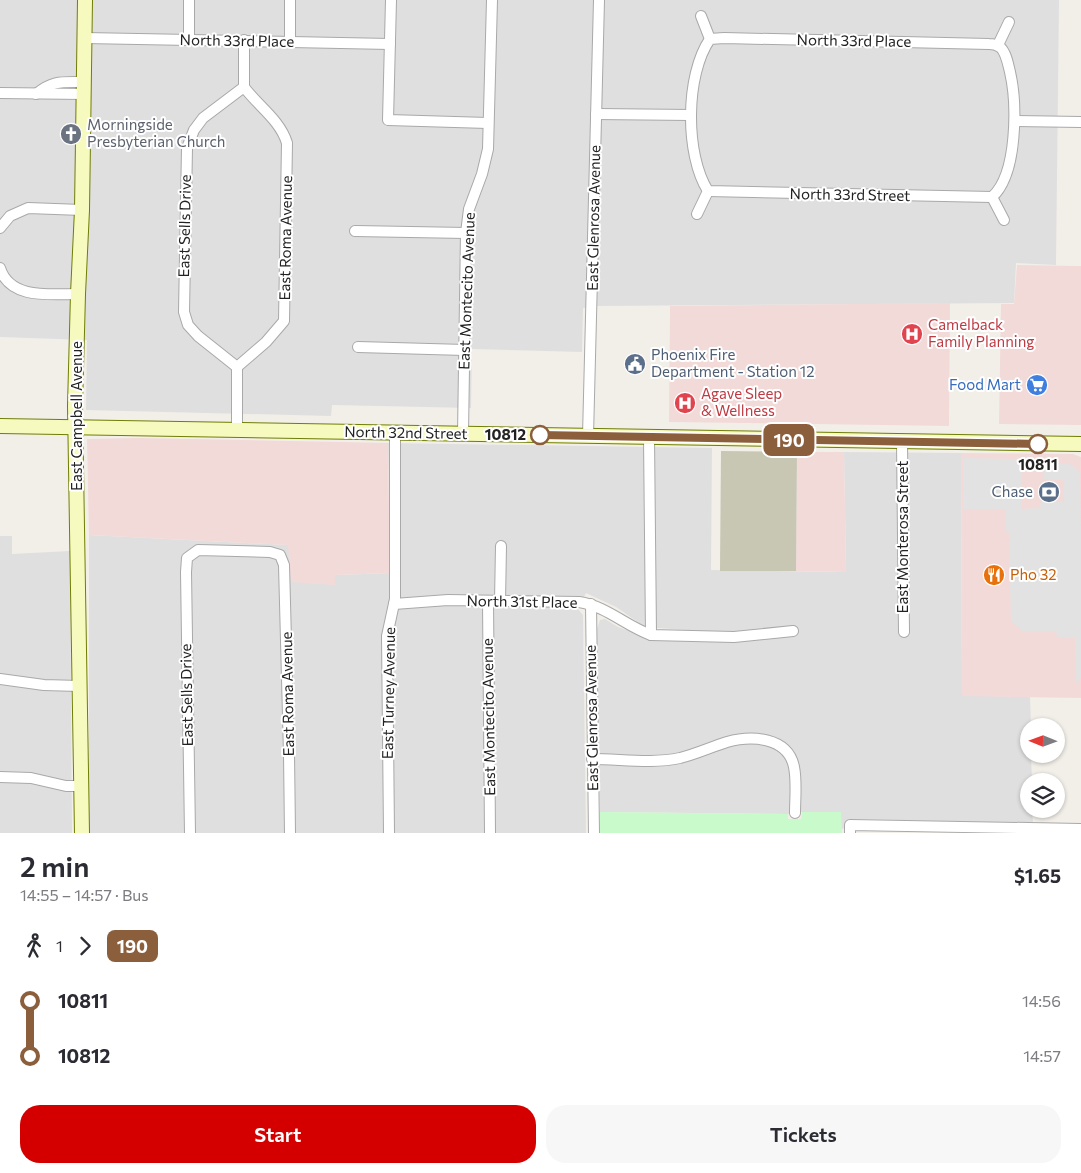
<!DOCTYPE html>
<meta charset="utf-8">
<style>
body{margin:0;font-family:Commissioner,sans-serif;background:#f7f7f7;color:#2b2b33;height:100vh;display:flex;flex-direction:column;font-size:19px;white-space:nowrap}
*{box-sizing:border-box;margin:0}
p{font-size:16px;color:#7c7c81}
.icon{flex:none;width:28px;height:28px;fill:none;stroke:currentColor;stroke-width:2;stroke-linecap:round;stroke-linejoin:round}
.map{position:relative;height:833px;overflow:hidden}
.sheet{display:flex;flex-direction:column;background:#fff;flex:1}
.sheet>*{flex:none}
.badge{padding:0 10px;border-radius:8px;font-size:18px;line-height:32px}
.needle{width:32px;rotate:271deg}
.tools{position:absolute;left:1020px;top:718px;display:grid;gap:10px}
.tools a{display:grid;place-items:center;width:45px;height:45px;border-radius:50%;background:#fff;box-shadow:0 1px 4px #0004;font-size:25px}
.map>.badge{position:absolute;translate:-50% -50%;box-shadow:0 0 0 2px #fff}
.legs{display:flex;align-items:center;gap:8px;height:55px;padding:0 20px;font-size:16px}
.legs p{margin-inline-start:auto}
.overview{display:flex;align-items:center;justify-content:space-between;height:85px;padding:0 20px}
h1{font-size:28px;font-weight:600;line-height:38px}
.action{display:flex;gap:10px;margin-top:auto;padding:10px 20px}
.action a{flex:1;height:58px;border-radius:20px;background:#d40000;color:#fff;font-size:20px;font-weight:600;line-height:58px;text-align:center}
.action a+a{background:#f7f7f7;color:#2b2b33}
ul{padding:0 20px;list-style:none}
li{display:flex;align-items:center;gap:18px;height:55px;font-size:19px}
li i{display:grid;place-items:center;width:8px;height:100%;margin:0 6px;background:currentColor}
li i::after{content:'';width:12px;height:12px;margin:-6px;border:4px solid;border-radius:50%;background:#fff}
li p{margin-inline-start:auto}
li:first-child i{background:linear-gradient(#0000 50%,currentColor 0)}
li:last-child i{background:linear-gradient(currentColor 50%,#0000 0)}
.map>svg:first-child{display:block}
</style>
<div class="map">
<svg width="1081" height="833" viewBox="0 0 1081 833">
<rect width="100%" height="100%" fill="#f2efe9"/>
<g fill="#e0dfdf">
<polygon points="0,0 1059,0 1056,265 1016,263 1014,303 598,306 583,308 582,352 472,349 471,408 332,405 331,416 86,410 87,340 0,337"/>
<polygon points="388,443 712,448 711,570 846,572 844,452 961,453 962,695 1030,697 1031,726 1029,726 1029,754 1031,754 1032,781 1029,781 1029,809 1032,809 1033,823 856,819 849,821 843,829 841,829 841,812 802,812 788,814 600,812 596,632 600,620 605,619 618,627 658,641 711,641 710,632 645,627 616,607 586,593 578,609 583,615 586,833 89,833 89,535 288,545 335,585 335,575 390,573"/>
<polygon points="0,536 12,536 12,554 70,551 72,833 0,833"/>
</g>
<g fill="#f2dad9">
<polygon points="1017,265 1081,266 1081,425 999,424 1001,304 1014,304"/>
<polygon points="950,303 949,426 669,422 670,306"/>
<polygon points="139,438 388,443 390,573 335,575 335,585 291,582 288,545 89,535 87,439"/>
<polygon points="797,452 844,452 846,572 796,571"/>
<polygon points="961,453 1073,454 1081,457 1081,698 962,696"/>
</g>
<polygon fill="#c7c7b4" points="721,451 797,452 796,571 720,571"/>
<polygon fill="#c8facc" points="600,812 788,814 788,819 801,819 802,812 841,812 842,833 600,833"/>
<polygon fill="#e2e2e2" points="963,458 1021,459 1022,509 1040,508 1041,502 1064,502 1064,480 1044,479 1044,464 1067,464 1072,465 1078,470 1080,473 1081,533 1081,678 1076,683 1075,638 1057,637 1056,631 1022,631 1011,621 1009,531 1006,531 1005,509 963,509"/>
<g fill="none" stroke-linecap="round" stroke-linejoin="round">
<g stroke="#a9a9a9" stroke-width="12">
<g id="street">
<polyline points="391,0 388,120 488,123"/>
<polyline points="701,16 710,39"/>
<polyline points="85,38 390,44"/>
<path d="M724,38L989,44C993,44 997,45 1000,47C1006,52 1008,64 1010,72C1017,103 1018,174 992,197L708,191C685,155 685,75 710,39Z"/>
<polyline points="189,40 189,0"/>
<polyline points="290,41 290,0"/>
<polyline points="998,45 1009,22"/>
<polyline points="0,93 84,94"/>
<path d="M36,94C53,80 62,82 84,82"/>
<polyline points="596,114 691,115"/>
<polyline points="1015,121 1081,122"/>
<polyline points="992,197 1004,220"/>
<polyline points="697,214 708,191"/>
<polyline points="0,228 10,216 28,208 82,210"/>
<polyline points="355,231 466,233"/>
<path d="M0,268C10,300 51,294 78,294"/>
<polyline points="358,347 465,350"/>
<polyline points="237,367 198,336 188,325 184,312 187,148 194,130 203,118 244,87"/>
<path d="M237,431V367L266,342L284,321L287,143C280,120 258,106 244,87V40"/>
<polyline points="463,434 466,233 469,209 482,174 488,149 492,0"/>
<polyline points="588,436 599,0"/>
<polyline points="649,437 651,635"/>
<polyline points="902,441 904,632"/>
<polyline points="488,601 490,833"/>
<polyline points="500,601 501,546"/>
<path d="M394,604L448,600L579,602C606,606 626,626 651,635L734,637L793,631"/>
<polyline points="591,604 594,833"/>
<polyline points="0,679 44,685 79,686"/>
<path d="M592,759C621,759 652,764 680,758C696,754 711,747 727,742C752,735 788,737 794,767C797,782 795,799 795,813"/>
<polyline points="0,777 31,778 66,786 81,786"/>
<polyline points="190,833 186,572 187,558 198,550 270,552 280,555 284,565 289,754 290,833"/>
<polyline points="389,833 387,636 395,599 395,433"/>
<polyline points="850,833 850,825 1081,829"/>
</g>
</g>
<g stroke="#707d05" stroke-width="16">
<g id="secondary">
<polyline points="0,426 1081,444"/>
<polyline points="82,833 75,406 78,294 82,210 85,0"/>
</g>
</g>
<use href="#street" stroke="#fff" stroke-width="10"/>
<use href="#secondary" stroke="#f7fabf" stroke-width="14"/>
</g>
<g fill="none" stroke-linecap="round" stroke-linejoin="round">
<g stroke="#fff" stroke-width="11">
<polyline id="line-1" points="540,435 1038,444"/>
</g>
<use href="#line-1" stroke="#8b5e3c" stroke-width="8"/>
</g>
<defs>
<g id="church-disc" transform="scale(1.125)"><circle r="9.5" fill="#6b7280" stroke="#fff"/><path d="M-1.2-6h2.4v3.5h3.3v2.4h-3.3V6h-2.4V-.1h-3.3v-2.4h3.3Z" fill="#fff"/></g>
<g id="hospital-disc" transform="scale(1.125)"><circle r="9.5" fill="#e0444e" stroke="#fff"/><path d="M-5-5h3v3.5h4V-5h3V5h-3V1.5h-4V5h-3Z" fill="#fff"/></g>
<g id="civic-disc" transform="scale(1.125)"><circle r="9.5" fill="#5c6f8a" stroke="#fff"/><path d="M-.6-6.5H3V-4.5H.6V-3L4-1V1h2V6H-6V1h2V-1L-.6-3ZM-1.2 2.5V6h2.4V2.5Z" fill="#fff"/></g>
<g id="supermarket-disc" transform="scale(1.125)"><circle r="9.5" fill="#3f7fe0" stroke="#fff"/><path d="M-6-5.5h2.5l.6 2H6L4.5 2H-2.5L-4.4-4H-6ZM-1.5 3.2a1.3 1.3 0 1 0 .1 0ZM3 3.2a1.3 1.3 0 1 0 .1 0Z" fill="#fff"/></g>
<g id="bank-disc" transform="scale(1.125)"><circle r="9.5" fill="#5c6f8a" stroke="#fff"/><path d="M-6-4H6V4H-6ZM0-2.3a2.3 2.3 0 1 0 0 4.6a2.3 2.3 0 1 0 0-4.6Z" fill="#fff"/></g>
<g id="restaurant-disc" transform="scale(1.125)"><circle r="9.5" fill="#e8710a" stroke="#fff"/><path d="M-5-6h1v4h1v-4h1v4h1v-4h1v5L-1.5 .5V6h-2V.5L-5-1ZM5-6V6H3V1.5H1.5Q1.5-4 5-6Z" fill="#fff"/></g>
</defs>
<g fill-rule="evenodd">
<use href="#church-disc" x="71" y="134"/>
<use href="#hospital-disc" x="912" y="334"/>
<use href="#civic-disc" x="635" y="364"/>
<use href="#supermarket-disc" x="1037" y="385"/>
<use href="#hospital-disc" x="685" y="403"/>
<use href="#bank-disc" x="1049" y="492"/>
<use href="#restaurant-disc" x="994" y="575"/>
</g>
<g fill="#fff" stroke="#8b5e3c" stroke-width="2.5">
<circle cx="540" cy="435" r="9"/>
<circle cx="1038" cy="444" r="9"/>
</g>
<g text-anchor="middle" stroke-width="4" stroke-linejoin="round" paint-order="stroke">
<g font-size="15" fill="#222" stroke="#fff">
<text transform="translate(237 41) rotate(1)" y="5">North 33rd Place</text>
<text transform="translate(854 41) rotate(1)" y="5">North 33rd Place</text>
<text transform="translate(850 195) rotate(1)" y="5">North 33rd Street</text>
<text transform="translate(594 218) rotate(-89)" y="5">East Glenrosa Avenue</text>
<text transform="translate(185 226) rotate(-89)" y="5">East Sells Drive</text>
<text transform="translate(286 238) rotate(-89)" y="5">East Roma Avenue</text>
<text transform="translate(467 291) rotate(-88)" y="5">East Montecito Avenue</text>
<text transform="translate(77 416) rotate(-90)" y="5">East Campbell Avenue</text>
<text transform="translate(406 433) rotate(1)" y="5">North 32nd Street</text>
<text transform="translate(903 537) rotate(-90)" y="5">East Monterosa Street</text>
<text transform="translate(522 602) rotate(1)" y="5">North 31st Place</text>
<text transform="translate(389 693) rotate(-89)" y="5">East Turney Avenue</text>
<text transform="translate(288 694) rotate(-91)" y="5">East Roma Avenue</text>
<text transform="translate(187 695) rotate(-91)" y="5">East Sells Drive</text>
<text transform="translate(489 717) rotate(-91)" y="5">East Montecito Avenue</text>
<text transform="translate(592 718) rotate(-91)" y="5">East Glenrosa Avenue</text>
</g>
<g font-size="15" fill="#5b616d" stroke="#fff" text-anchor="start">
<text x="87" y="130">Morningside<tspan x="87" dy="17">Presbyterian Church</tspan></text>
</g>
<g font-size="15" fill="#be3a42" stroke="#fff" text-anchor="start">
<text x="928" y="330">Camelback<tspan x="928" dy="17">Family Planning</tspan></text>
<text x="701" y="399">Agave Sleep<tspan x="701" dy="17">&amp; Wellness</tspan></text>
</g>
<g font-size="15" fill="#4e5e75" stroke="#fff" text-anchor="start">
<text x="651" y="360">Phoenix Fire<tspan x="651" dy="17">Department - Station 12</tspan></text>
<text x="1033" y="497" text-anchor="end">Chase</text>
</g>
<g font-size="15" fill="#366cbe" stroke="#fff" text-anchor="end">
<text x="1021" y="390">Food Mart</text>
</g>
<g font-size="15" font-weight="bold" fill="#222" stroke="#fff" text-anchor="end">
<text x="526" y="440">10812</text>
<text x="1038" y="470" text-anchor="middle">10811</text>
</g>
<g font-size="15" fill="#c56008" stroke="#fff" text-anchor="start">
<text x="1010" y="580">Pho 32</text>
</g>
</g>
</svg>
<div class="tools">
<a><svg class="needle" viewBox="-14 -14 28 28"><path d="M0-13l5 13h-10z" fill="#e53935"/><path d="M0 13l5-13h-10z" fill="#7c7c81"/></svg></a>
<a><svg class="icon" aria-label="layers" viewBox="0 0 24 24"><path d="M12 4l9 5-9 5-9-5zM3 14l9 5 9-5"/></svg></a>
</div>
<b class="badge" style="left:789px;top:440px;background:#8b5e3c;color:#fff">190</b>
</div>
<section class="sheet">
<div class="overview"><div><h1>2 min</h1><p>14:55 – 14:57 · Bus</p></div><b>$1.65</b></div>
<div class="legs"><svg class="icon" aria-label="walk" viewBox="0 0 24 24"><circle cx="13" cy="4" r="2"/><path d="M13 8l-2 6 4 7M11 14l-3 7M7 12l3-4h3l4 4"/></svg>1<svg class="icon" aria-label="forward" viewBox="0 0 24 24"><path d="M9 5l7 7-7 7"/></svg><b class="badge" style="background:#8b5e3c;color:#fff">190</b></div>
<ul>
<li><i style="color:#8b5e3c"></i><b>10811</b><p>14:56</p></li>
<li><i style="color:#8b5e3c"></i><b>10812</b><p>14:57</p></li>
</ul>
<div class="action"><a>Start</a><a>Tickets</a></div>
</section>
